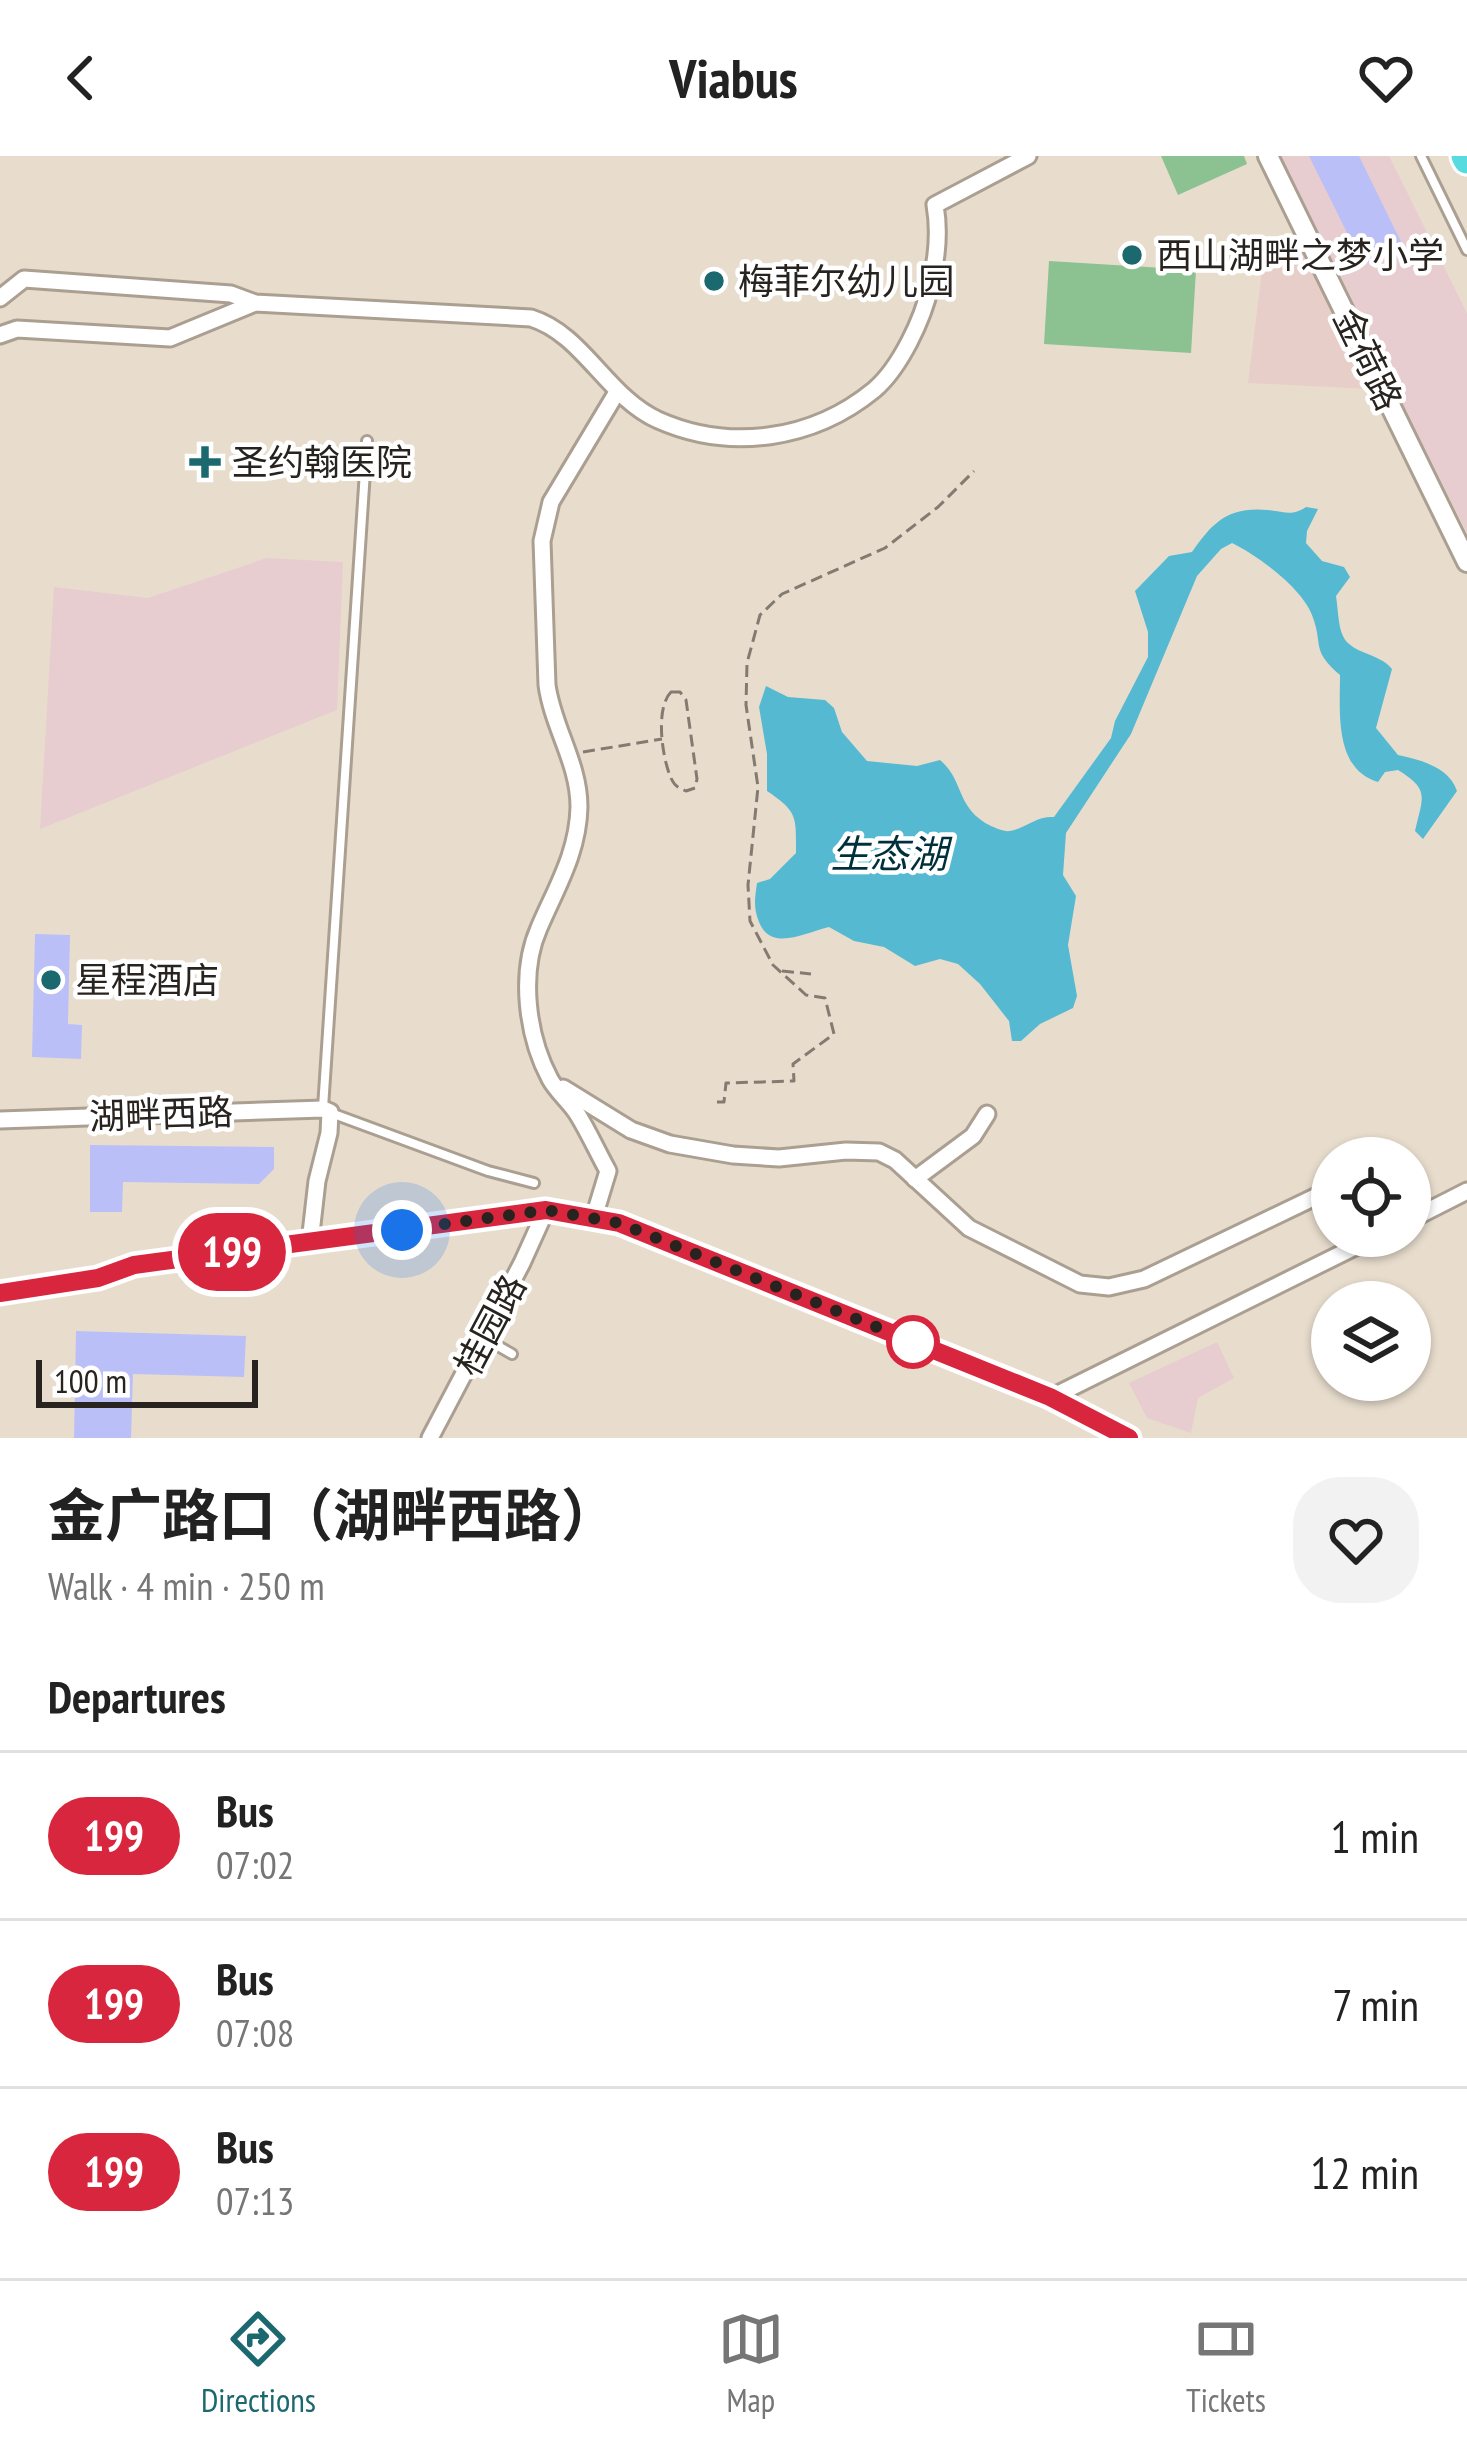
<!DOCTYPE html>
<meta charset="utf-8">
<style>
body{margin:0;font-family:"PT Sans Narrow","Noto Sans SC",sans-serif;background:#f2f2f2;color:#222;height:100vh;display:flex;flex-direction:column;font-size:45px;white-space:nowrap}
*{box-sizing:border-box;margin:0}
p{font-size:39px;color:#767676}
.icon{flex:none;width:66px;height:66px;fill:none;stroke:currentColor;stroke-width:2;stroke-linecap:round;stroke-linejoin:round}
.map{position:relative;height:1282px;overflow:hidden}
.panel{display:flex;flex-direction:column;background:#fff;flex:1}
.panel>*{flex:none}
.badge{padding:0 24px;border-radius:39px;font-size:42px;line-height:78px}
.tools{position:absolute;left:1311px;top:981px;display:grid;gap:24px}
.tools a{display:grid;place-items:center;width:120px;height:120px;border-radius:50%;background:#fff;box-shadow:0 3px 9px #0004;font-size:60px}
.scale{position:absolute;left:36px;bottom:30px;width:222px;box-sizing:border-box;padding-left:12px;border:6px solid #28231e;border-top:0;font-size:33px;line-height:42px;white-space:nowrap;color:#28231e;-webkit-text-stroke:9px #fff;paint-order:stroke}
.you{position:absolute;width:60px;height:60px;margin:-30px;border:9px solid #fff;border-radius:50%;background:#1a73e8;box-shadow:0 0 0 18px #1a73e833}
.map>.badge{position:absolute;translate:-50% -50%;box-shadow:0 0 0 6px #fff}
h2{padding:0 48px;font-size:45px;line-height:108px}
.round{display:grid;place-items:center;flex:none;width:126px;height:126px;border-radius:48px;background:#f2f2f2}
.head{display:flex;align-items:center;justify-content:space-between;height:204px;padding:0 48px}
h1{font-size:57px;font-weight:700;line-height:90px}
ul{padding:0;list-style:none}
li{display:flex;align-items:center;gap:36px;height:168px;padding:0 48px;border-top:3px solid #e0e0e0}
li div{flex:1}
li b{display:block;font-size:45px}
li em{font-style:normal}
li .badge{min-width:132px;font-weight:700;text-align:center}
header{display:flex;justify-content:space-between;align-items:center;height:156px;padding:0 48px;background:#fff;font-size:54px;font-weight:700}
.dock{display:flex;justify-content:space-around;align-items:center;height:168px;border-top:3px solid #e0e0e0;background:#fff;font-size:33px;color:#767676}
.dock a{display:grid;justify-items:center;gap:6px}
.dock .on{color:#1c686f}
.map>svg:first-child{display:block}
</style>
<header><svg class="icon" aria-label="back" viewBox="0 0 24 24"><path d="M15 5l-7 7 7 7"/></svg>Viabus<svg class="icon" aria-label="heart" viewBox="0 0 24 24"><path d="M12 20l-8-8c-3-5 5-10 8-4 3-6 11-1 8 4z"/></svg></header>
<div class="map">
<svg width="1467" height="1282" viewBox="0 0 1467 1282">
<rect width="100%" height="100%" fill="#e8ddcd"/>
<g fill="#e7cdd0">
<polygon points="1278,0 1389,0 1467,157 1467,377"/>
<polygon points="267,402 343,406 337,554 40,673 54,431 148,442"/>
<polygon points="1217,1186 1234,1222 1198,1242 1191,1277 1147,1262 1129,1227"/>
</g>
<polygon fill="#e8cec8" points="1265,91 1306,97 1369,233 1248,227"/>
<g fill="#8cc291">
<polygon points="1161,0 1244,0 1247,8 1178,39"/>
<polygon points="1049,105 1196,114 1191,197 1044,188"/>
</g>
<path fill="#55b9d2" d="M1306,351L1318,353L1307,375L1306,387L1322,405L1344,411L1350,421L1336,440C1338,452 1338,470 1343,480C1351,498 1380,497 1392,513L1376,572L1398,599C1421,604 1449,611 1457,635L1423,683L1415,675C1423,640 1430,634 1398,614L1385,616L1378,626C1334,613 1340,556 1340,519C1310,493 1324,490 1312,459C1302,432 1257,399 1232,387L1221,393L1197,420L1131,578L1066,677L1063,719L1076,740L1068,789L1077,840L1073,852L1040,868L1021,885H1012L1009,865L980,828L958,808L940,803L915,810L884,791L854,785L829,771C804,777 771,796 759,766C753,751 755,742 757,727L770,723L796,697C796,660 798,656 767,635V598L759,551L766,530L788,541L825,544L834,552L842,576L867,605L917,610L940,604C965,625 955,652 991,670C996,672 1004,676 1010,675C1026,672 1036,660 1054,661L1111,582L1115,565L1148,501V476L1135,435L1169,400L1192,396C1212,367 1228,350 1268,354C1284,355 1291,361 1306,351Z"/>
<g fill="#bbbff8">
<polygon points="1309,0 1359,0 1403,90 1363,109"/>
<polygon points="35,778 70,779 68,868 82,869 81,903 32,901"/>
<polygon points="90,989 274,991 274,1013 259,1028 123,1026 122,1056 90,1056"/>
<polygon points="76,1175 246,1180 244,1221 133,1218 131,1282 74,1282"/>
</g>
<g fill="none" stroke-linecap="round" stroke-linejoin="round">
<g stroke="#aa9f91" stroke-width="14">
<g id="service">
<polyline points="1421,0 1467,94"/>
<polyline points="323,952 367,285"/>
<polyline points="331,957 488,1015 534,1027"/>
<polyline points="484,1182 512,1198"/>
</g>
</g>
<g stroke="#aa9f91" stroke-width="21">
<g id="minor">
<path d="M0,142L24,123L231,138L255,147L531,162C583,178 607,241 658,264C730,296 813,284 874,234C900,212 923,163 930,131C937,103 940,77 935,49L1028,0"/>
<polyline points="0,179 17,173 170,182 255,147"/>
<polyline points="563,932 631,974 670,988 733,999 779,1002 846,995 879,996 895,1004 969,1072 1080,1128 1109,1131 1144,1123 1315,1041"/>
<polyline points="0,964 323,953 330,956 329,977 317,1025 310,1086"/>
<polyline points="915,1023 973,980 987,958"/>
<path d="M594,1061L608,1015C598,997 589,977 578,959C570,946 557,936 550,923C527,880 519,817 539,772C556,732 578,697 579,651C579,607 553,572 547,529L542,385L551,346L617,236"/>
<polyline points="1410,1064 1467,1035"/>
<polyline points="1050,1242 1377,1080"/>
<polyline points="430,1282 522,1107 546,1054"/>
</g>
</g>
<g stroke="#aa9f91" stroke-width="24">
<g id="tertiary">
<polyline points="1268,0 1467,406"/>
<polyline points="0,1137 98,1122 134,1109 546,1054 619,1067 1050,1242 1129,1282"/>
</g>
</g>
<g stroke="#fff" stroke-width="33">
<polyline id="motorway" points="1465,0 1467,4"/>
</g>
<g stroke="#837b71" stroke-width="3" stroke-dasharray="12 6" stroke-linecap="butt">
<path d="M671,536H680L686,544L697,623L695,632L686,635C678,631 675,631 671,622C662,602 655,552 671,536Z"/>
<polyline points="583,596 662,583"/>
<polyline points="782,815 811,818"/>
<polyline points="717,946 724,946 726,927 794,925 793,908 834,878 825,842 806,839 773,809 750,765 748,729 758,631 746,549 747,507 760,459 782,438 885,392 938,351 974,315"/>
</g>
<use href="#service" stroke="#fff" stroke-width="8"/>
<use href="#minor" stroke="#fff" stroke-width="15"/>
<use href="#tertiary" stroke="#fff" stroke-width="18"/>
<use href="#motorway" stroke="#58dbde" stroke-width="27"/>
</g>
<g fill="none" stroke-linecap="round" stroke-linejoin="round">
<g stroke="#fff" stroke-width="27">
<polyline id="line" points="0,1137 98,1122 134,1109 546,1054 619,1067 1050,1241 1129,1282"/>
</g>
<use href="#line" stroke="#d7263d" stroke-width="18"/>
<polyline stroke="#28231e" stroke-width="12" stroke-dasharray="0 21.6" points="402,1074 546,1054 619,1067 921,1189 913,1186"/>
</g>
<g fill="#1c686f" stroke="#fff" stroke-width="4.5">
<circle cx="1132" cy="99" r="12"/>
<circle cx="714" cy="125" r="12"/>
<path d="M199 288h12v12h12v12h-12v12h-12v-12h-12v-12h12z"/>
<circle cx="51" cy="824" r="12"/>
</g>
<circle fill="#fff" stroke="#d7263d" stroke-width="6" cx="913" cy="1186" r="24"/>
<g text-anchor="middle" stroke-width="9" stroke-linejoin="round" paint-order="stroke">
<g font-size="36" fill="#28231e" stroke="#fff" text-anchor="start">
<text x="1156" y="112">西山湖畔之梦小学</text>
<text x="738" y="138">梅菲尔幼儿园</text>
<text x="232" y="319">圣约翰医院</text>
<text x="75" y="837">星程酒店</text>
</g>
<g font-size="36" fill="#28231e" stroke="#fff">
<text transform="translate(1368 203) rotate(64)" y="13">金荷路</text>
<text transform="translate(161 958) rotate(-2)" y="13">湖畔西路</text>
<text transform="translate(490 1169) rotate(-62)" y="13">桂园路</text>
</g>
<g font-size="39" font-style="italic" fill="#00303b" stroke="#fff">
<text x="889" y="712">生态湖</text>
</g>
</g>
</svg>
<div class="tools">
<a><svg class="icon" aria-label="locate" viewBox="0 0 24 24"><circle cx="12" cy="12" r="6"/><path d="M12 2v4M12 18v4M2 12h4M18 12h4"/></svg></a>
<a><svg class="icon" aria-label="layers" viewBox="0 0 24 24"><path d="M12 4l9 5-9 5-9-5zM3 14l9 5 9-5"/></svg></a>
</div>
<div class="scale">100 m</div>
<div class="you" style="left:402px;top:1074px"></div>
<b class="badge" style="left:232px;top:1096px;background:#d7263d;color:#fff">199</b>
</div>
<section class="panel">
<div class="head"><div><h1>金广路口（湖畔西路）</h1><p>Walk · 4 min · 250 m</p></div><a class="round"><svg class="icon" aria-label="heart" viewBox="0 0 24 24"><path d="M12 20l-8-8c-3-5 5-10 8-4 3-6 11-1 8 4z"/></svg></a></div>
<h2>Departures</h2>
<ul>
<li><span class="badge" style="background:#d7263d;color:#fff">199</span><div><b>Bus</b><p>07:02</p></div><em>1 min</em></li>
<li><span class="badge" style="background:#d7263d;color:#fff">199</span><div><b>Bus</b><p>07:08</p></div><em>7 min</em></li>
<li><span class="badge" style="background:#d7263d;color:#fff">199</span><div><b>Bus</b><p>07:13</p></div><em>12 min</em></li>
</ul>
</section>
<nav class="dock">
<a class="on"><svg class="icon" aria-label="directions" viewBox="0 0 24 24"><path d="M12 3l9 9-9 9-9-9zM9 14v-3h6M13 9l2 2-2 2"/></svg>Directions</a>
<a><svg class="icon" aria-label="map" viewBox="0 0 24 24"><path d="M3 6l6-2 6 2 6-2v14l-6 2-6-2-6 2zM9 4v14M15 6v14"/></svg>Map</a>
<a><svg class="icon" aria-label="tickets" viewBox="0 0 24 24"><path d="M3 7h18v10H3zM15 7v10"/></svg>Tickets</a>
</nav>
